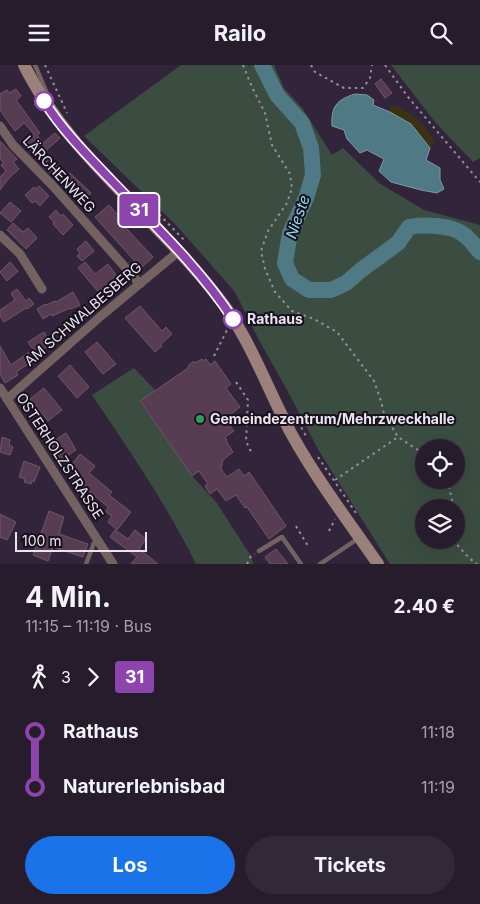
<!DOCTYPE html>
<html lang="de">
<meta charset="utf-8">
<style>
body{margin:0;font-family:Inter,sans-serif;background:#322938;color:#f1f3f6;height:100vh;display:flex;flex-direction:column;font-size:19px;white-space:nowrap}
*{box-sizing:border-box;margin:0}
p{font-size:16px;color:#a4a1a9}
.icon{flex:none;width:28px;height:28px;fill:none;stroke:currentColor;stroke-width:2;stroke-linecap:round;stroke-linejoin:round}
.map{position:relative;height:499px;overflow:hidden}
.details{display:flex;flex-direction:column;background:#261c2c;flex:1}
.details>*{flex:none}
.badge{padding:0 10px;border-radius:4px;font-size:18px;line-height:32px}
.tools{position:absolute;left:415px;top:374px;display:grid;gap:10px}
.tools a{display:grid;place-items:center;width:50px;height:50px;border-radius:50%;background:#261c2c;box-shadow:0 5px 20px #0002,0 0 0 1px #423a48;font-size:25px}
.scale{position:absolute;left:15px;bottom:12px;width:132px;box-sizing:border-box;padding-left:5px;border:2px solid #ede4f3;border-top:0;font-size:14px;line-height:18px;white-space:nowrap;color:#ede4f3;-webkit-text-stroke:4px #17111b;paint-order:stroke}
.map>.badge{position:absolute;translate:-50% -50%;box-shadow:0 0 0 2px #fff}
.legs{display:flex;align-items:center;gap:8px;height:55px;padding:0 25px;font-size:16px}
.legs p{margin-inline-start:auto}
.headline{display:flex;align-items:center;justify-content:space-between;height:85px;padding:0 25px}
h1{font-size:28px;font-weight:700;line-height:38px}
.button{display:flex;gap:10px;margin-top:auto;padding:10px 25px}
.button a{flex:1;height:58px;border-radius:30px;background:#1a73e8;color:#fff;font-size:20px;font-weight:700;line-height:58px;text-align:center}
.button a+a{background:#322938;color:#f1f3f6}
ul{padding:0 25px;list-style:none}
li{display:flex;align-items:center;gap:18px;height:55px;font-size:19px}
li i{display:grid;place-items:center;width:8px;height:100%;margin:0 6px;background:currentColor}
li i::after{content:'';width:12px;height:12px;margin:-6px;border:4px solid;border-radius:50%;background:#261c2c}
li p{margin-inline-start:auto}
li:first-child i{background:linear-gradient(#0000 50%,currentColor 0)}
li:last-child i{background:linear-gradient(currentColor 50%,#0000 0)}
header{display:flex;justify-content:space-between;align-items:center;height:65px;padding:0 25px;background:#261c2c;font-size:22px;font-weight:700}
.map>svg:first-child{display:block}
</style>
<header><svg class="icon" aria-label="menu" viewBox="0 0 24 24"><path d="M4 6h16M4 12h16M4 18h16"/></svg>Railo<svg class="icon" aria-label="search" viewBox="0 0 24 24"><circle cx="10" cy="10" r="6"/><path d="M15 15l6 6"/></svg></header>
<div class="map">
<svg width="480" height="499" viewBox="0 0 480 499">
<rect width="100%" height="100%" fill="#32253b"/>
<g fill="#3b4d40" fill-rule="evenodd">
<path d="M181,0H248L251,5L249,0H274L284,23L303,44L332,90L343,83L379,118L424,145L480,160V499H390L319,386L287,325L258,273L235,227L176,160L84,71ZM424,382H456V415H424ZM424,442H456V475H424Z"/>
<polygon points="391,0 480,0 480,93 473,97 435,57"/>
<path d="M134,303L156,326L140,337L192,411L216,437L251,491L253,499H196C167,440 129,385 92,330Z"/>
</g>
<path fill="#3b3212" d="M391,40C408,43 428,62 435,78L430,83L411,59L390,47Z"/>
<path fill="#4f7984" stroke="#7e99a5" d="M355,29L367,30L374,35L373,40L390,47L411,59L430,83L426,95L440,103V115L444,124L437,128L421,125L391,117L379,106L384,94L367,85L360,88L347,74L344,65L332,61C331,42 336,35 355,29Z"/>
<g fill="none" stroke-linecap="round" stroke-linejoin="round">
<path stroke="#4f7984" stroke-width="16" d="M262,0L277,30L302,58L311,83L313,110L306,133L290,168L285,198L292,214L309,225H331L346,218L361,205L398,178L409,162C422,159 452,160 463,169C470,174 475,181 480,187"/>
</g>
<g fill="#583d52" stroke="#70566a">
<polygon points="381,14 392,28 385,33 375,19"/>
<polygon points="16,24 21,31 16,35 40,68 37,70 43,78 55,68 60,73 40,91 36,86 34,88 25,77 34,69 24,58 15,66 0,45 0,29 7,25 9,28"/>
<polygon points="0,76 17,94 13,97 19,104 9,113 0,125 0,112 6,106 1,100 4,98 0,94"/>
<polygon points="49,92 64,108 57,115 42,99"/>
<polygon points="70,108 91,128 80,138 68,125 72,122 64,114"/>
<polygon points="39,121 49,131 40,141 35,136 32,138 25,130 34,122 36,124"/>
<polygon points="10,137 21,146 11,157 0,148"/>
<polygon points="109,140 128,161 126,163 153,192 141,203 95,152"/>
<polygon points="56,145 61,151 63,149 73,160 63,170 53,159 54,157 49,152"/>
<polygon points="13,158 23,167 28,163 37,173 26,184 7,165"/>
<polygon points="86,176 94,186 82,196 77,191 80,188 77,184"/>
<polygon points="10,197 18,206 7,216 0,207"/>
<polygon points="85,197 95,209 108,199 116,210 113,212 118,218 102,231 78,203"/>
<polygon points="17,224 26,236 29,233 34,239 27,244 26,243 4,257 0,251 0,245 15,235 11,228"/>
<polygon points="73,227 80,240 71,244 70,243 52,251 51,249 43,254 37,244 45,239 46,240 55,236 56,237"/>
<polygon points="140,241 162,266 166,262 172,269 161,279 162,281 155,287 125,253"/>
<polygon points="44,267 52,279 36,289 28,277"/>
<polygon points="97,277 116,299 103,309 85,287"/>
<polygon points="0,281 11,300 32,285 37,293 16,307 18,310 5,318 0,309"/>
<polygon points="202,294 203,296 206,294 210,300 215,296 231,319 226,323 240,342 231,349 236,356 229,360 234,366 225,372 227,375 226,376 233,387 223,395 221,404 227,412 239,404 244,411 249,407 286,461 269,474 247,442 245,443 236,430 226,436 217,424 210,429 205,421 208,419 199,406 192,411 140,336 188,303 189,300 193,297 197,297"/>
<polygon points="70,300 89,322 77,333 58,311"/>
<polygon points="44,323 62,345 48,356 30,334"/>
<polygon points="66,368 76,385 61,395 50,378"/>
<polygon points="2,372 10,375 9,380 13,382 10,390 0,387"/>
<polygon points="80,389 95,401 89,408 112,427 109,430 131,447 117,465 108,457 112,451 106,447 108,442 89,426 87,428 73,416 78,410 69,403"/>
<polygon points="24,396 40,402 34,417 32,416 31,419 24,417 25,414 19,412"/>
<polygon points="49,446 64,452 59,469 88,479 83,492 53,482 48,496 33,490 36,481 32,480 35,472 39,474"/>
<polygon points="0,449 16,457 7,475 0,472"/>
<polygon points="115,465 128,474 135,465 146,474 139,484 158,499 131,499 137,492 110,472"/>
<polygon points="276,484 288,499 270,499 265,492"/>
</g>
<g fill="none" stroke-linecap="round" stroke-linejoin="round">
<g stroke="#988d9f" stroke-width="2" stroke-dasharray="2.5 4" stroke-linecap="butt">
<polyline points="45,0 67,48"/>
<polyline points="243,0 252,22 265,48 272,80 290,109 292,123 287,138 268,166 261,186 265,204 275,227 292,246 314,254 337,267 374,316 381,336 384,349 398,372 424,389"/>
<polyline points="311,0 315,7 344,23 363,23 370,13 372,0"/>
<polyline points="385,0 408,32 480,117"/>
<polyline points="150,140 185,176"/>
<polyline points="214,291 227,265"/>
<polyline points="236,317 248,335 246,376 252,389"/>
<polyline points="295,351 306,371"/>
<polyline points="318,392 356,448"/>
<polyline points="335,415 398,372"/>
<polyline points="447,415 452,434 451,442"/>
<polyline points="296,461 308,481"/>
<polyline points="329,466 335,454"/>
<polyline points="453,475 469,493 477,499"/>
<polyline points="247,499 251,491 255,489"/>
</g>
<g stroke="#73625f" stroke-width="4.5">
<polyline points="35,0 48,31"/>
<polyline points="259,486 282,472 301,499"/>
<polyline points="86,499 94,478 98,475"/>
<polyline points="320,499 359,473"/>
</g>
<g stroke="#73625f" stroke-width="9">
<polyline points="0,61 13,80 53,121 140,219"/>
<polyline points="0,170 20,189 42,224"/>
<polyline points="0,323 113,499"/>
<polyline points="7,334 101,251 179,186"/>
</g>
<path stroke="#9c817b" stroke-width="12" d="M24,0C69,91 156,152 217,231C250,272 267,324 292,370C317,415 349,457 378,499"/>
</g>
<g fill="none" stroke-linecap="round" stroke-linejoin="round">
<g stroke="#fff" stroke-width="11">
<path id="line-1" d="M44,36C62,65 87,90 111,115C153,159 199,202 233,254"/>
</g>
<use href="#line-1" stroke="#8e44ad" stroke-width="8"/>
</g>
<g fill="#fff" stroke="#8e44ad" stroke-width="2.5">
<circle cx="44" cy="36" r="9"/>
<circle cx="233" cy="254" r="9"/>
</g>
<circle fill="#2e9e5b" stroke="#17111b" stroke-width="2" cx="200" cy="354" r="5"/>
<g text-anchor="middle" stroke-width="4" stroke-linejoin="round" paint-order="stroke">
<g font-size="14" fill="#ede4f3" stroke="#17111b">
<text transform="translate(59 109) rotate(47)" y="5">LÄRCHENWEG</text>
<text transform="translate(83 249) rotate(-41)" y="5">AM SCHWALBESBERG</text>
<text transform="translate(60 391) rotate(57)" y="5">OSTERHOLZSTRASSE</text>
</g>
<g font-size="14" font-weight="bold" fill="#ede4f3" stroke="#17111b" text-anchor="start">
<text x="247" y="259">Rathaus</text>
</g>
<g font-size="14" font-weight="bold" fill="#ede4f3" stroke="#17111b" text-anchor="start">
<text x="210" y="359">Gemeindezentrum/Mehrzweckhalle</text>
</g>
<g font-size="15" font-style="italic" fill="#8dd9ed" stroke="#17111b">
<text transform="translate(298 152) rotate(-71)" y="5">Nieste</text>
</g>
</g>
</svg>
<div class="tools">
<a><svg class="icon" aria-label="locate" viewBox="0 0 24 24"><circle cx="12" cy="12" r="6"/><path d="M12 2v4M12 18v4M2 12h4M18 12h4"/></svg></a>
<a><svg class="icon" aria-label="layers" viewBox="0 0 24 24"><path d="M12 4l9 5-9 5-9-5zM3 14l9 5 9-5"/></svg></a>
</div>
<div class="scale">100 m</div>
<b class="badge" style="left:139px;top:145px;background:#8e44ad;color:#fff">31</b>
</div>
<section class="details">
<div class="headline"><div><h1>4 Min.</h1><p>11:15 – 11:19 · Bus</p></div><b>2.40 €</b></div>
<div class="legs"><svg class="icon" aria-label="walk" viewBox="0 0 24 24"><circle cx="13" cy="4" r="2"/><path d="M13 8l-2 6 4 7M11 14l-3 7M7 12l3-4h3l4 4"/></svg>3<svg class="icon" aria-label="forward" viewBox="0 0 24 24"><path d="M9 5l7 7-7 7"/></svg><b class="badge" style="background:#8e44ad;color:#fff">31</b></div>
<ul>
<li><i style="color:#8e44ad"></i><b>Rathaus</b><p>11:18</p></li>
<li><i style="color:#8e44ad"></i><b>Naturerlebnisbad</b><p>11:19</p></li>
</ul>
<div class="button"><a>Los</a><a>Tickets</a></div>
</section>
